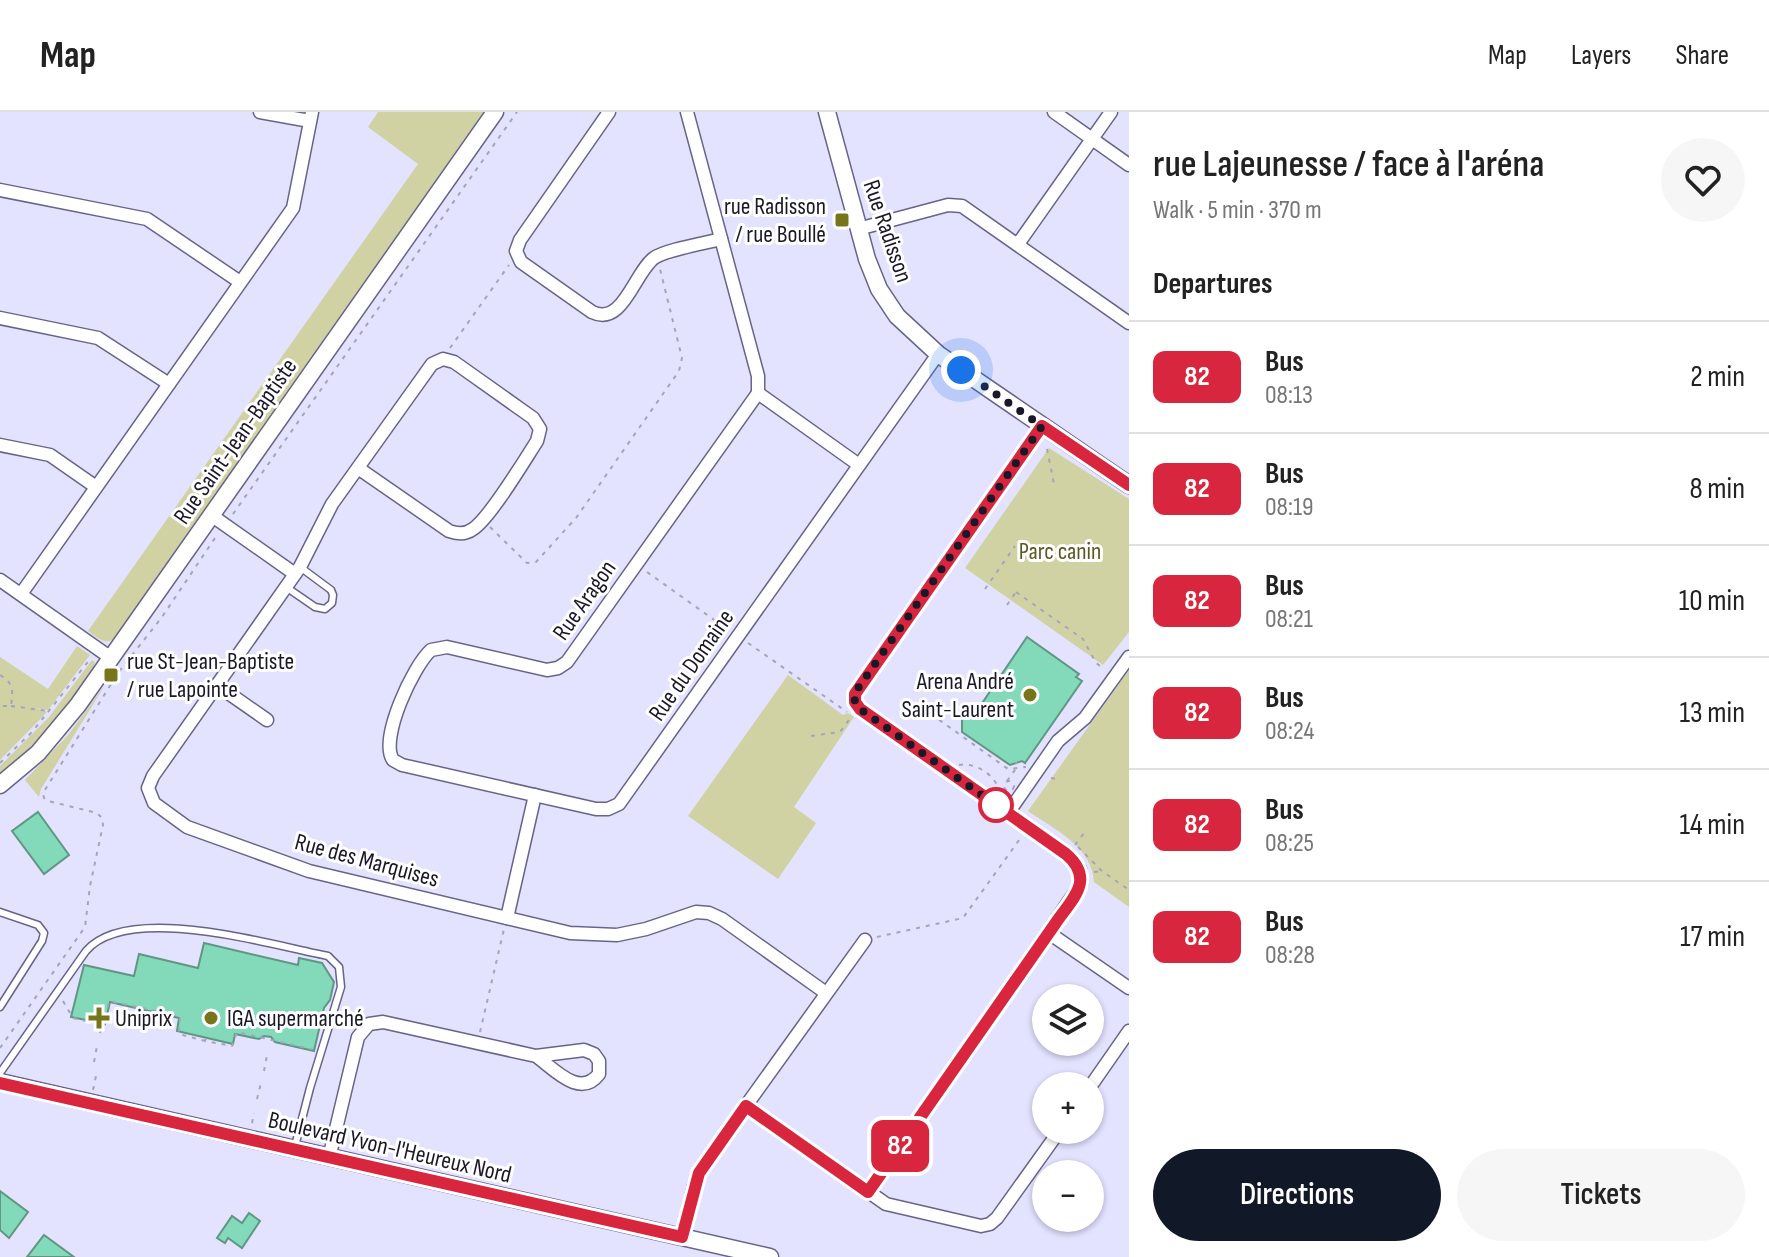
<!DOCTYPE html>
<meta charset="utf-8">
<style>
body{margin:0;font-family:"Sofia Sans Condensed",sans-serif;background:#f6f6f6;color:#222;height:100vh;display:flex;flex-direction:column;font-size:30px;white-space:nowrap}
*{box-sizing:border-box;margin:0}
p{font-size:26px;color:#767676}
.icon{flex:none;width:44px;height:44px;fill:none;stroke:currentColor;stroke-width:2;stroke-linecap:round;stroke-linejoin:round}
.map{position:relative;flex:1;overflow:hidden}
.details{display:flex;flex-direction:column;background:#fff;width:640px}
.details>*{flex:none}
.badge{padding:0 16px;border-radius:12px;font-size:28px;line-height:52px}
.buttons{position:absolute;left:1032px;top:872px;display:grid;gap:16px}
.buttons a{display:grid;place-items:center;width:72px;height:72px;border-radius:50%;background:#fff;box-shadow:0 2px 6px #0004;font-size:40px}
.you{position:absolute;width:40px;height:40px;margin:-20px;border:6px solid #fff;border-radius:50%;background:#1a73e8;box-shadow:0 0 0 12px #1a73e833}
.map>.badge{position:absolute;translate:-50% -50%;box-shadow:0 0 0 4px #fff}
h2{padding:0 24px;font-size:30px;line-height:72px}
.round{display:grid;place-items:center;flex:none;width:84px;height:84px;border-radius:42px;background:#f6f6f6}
.overview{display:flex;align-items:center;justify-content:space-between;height:136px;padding:0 24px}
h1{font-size:38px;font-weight:600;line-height:60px}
.cta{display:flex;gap:16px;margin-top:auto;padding:16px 24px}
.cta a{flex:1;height:92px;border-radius:48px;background:#111827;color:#fff;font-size:32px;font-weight:600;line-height:92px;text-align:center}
.cta a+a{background:#f6f6f6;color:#222}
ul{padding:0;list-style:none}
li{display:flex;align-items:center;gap:24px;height:112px;padding:0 24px;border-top:2px solid #e0e0e0}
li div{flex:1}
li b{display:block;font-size:30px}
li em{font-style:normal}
li .badge{min-width:88px;font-weight:700;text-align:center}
header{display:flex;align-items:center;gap:48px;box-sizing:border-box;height:112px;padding:0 40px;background:#fff;border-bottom:2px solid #e0e0e0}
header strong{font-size:38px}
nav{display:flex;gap:44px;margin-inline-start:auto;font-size:28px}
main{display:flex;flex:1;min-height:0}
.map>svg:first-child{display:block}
</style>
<header>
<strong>Map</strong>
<nav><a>Map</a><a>Layers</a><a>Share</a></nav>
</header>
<main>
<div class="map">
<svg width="1129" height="1145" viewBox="0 0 1129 1145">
<rect width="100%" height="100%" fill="#e3e2ff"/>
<g fill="#d1d2a3">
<path d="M378,0H485L115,526C105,534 97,525 88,519L418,52L368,15Z"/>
<polygon points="1049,336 1129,387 1129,520 1103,553 965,456"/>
<polygon points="77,534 90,543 48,598 35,596 47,600 0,648 0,545 48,577"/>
<path d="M92,548L95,550L93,558C65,597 37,632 0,664V654L49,605Z"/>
<path d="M1129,558V795L1094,770C1092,734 1055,718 1028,699Z"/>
<polygon points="788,563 843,603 848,601 854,605 794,695 816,711 778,767 688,704"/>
<polygon points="105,573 41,677 39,685 25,668 68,623"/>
</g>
<g fill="#83daba" stroke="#609682" stroke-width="2">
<polygon points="1027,525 1079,562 1076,565 1082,569 1025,651 1022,649 1010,653 962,620 962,607 958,604 964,596 974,603"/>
<polygon points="38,700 69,743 44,762 12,719"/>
<polygon points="204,831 298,853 299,846 322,851 334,870 330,888 324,896 314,939 275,930 271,925 264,924 259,927 235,922 233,932 177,919 179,906 110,890 105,912 71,905 84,853 134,864 139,842 198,856"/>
<polygon points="0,1079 28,1100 9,1126 0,1118"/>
<polygon points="249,1101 260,1109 242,1136 228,1126 225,1131 217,1126 232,1104 242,1111"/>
<polygon points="44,1123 74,1145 27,1145"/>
</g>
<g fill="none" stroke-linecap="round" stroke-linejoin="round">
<g stroke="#67638c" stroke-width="9">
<g id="service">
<polyline points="286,475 315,495 325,497 332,491 333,483 331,478 300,455"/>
<polyline points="0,800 38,813 44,821 42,829 0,895"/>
<path d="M0,961L86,839C128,790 271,833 328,844L339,855L341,875L310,976L295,1034"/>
</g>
</g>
<g stroke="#67638c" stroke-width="15">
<g id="minor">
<polyline points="260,0 310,9"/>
<path d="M609,0L520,128L516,139L521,150L592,200C623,215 634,161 654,146C665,138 706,131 721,127"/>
<polyline points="687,0 758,264 758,281 859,353"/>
<polyline points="1054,0 1129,53"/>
<polyline points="0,78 147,107 240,170"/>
<polyline points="858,117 948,93 962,94 1129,211"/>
<polyline points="1018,132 1111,0"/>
<polyline points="0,206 98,226 169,272"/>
<path d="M758,281L567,550L558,556L547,558L447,535L431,538C413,554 379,627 393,648L402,653L596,697H608L619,692L938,242"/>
<polyline points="0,333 50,343 96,375"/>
<path d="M358,356L449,419C457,422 465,423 473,417C490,406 524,349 537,329L540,317L533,306L454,250L443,247L432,252L332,392L300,455L153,664L148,676L154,691L187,715L309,759L570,821L617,823L646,817L696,800L709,801L722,807L826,881"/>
<polyline points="211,403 295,462"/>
<polyline points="0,468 111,546"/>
<polyline points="21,482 293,96 312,0"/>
<polyline points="217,573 267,608"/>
<polyline points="1008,701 1058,629 1085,606 1129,545"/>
<polyline points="507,806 535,683"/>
<polyline points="1049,821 1129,876"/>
<polyline points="1090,975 1129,919"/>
<polyline points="746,994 886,1092 981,1114 990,1112 997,1106 1060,1018"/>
<path d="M329,1046L358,925L369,912L383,910L536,944L584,938L594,942L599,949V962C580,987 554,957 536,944"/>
<polyline points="868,1080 1081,772 1080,757 1066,742 860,596 854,587 856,579 1042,314"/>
<polyline points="682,1125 694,1074 702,1055 865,828"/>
</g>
</g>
<g stroke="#67638c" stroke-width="19">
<g id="tertiary">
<polyline points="827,0 867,147 879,177 897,204 938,242 1129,373"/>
<polyline points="0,673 38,641 78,593 495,0"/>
<polyline points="0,970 770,1145"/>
</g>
</g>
<g stroke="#a5a4bd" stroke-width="2" stroke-dasharray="4 6" stroke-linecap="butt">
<polyline points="450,236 509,153"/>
<polyline points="1047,337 1054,372"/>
<polyline points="233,402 517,0"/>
<polyline points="490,415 527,451 536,450 576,406 679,259 682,246 660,157"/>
<polyline points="647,460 727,517"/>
<polyline points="985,477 1015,434"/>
<polyline points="1016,480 1083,527 1096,551 1103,556"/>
<polyline points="1007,493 1016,480"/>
<polyline points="748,531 847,600"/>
<path d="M0,563C14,571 13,579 11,594H0"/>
<polyline points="11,594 48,599"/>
<polyline points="931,602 1008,657 1026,655"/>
<polyline points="811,624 840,620 852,604"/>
<polyline points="0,651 32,620 91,546"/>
<path d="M959,653C975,650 996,663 999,679"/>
<polyline points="1051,666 1061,668"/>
<polyline points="1007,669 1017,655 1016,650"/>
<circle cx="1009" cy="674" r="5"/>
<polyline points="1075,733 1084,721"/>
<polyline points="1078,735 1102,759 1129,778"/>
<polyline points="1094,760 1101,759"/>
<polyline points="877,825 963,806 1022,724"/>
<polyline points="63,889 73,906 104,913 109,889 180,904 179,922 205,929"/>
<polyline points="480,920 504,817"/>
<polyline points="100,921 102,913"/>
<polyline points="206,926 205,929 232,934 237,920 311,937"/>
<polyline points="0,936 85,815 90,774 103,713 102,706 97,701 48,689 44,686 43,681 118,561 162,505 217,423"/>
<polyline points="94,950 97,934"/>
<polyline points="264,959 267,943"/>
<polyline points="93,978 96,964"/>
<polyline points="257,987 261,971"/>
<polyline points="252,1011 254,1001"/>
</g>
<use href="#service" stroke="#fff" stroke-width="6"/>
<use href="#minor" stroke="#fff" stroke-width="12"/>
<use href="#tertiary" stroke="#fff" stroke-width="16"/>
</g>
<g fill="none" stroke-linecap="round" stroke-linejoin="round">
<g stroke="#fff" stroke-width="18">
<path id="line" d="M0,971L682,1125L699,1061L746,994L868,1080L1055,812C1072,787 1096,768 1066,742L860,597L855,590V582L1042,314L1129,373"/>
</g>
<use href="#line" stroke="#d7263d" stroke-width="12"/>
<polyline stroke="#191728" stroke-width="8" stroke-dasharray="0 14.4" points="961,258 1042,314 856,579 854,587 860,597 996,693"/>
</g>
<g fill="#76751a" stroke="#fff" stroke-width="3">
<rect x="834" y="100" width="16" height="16" rx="4"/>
<rect x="103" y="555" width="16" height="16" rx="4"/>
<circle cx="1030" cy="583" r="8"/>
<path d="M95 894h8v8h8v8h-8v8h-8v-8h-8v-8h8z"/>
<circle cx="211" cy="906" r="8"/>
</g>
<circle fill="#fff" stroke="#d7263d" stroke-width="4" cx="996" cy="693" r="16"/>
<g text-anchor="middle" stroke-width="6" stroke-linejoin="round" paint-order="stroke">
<g font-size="24" fill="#191728" stroke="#fff" text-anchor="start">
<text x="826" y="102" text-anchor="end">rue Radisson<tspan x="826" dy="28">/ rue Boullé</tspan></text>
<text x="127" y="557">rue St-Jean-Baptiste<tspan x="127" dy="28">/ rue Lapointe</tspan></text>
<text x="1014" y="577" text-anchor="end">Arena André<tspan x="1014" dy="28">Saint-Laurent</tspan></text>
<text x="115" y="914">Uniprix</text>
<text x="227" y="914">IGA supermarché</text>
</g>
<g font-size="24" fill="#191728" stroke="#fff">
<text transform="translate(888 119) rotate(71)" y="8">Rue Radisson</text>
<text transform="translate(235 329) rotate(-55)" y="8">Rue Saint-Jean-Baptiste</text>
<text transform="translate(584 488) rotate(-55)" y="8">Rue Aragon</text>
<text transform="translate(691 553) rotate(-55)" y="8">Rue du Domaine</text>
<text transform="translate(367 748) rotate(15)" y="8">Rue des Marquises</text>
<text transform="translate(390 1035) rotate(13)" y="8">Boulevard Yvon-l'Heureux Nord</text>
</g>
<g font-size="24" fill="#595922" stroke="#fff">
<text x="1060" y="447">Parc canin</text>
</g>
</g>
</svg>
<div class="buttons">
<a><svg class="icon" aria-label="layers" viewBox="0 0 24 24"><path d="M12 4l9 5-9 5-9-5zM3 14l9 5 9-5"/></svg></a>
<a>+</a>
<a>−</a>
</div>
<div class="you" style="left:961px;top:258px"></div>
<b class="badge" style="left:900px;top:1034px;background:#d7263d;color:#fff">82</b>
</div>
<section class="details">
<div class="overview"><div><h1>rue Lajeunesse / face à l'aréna</h1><p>Walk · 5 min · 370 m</p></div><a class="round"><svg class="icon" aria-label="heart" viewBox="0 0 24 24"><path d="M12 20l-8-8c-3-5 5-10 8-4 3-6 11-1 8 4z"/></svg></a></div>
<h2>Departures</h2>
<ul>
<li><span class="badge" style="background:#d7263d;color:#fff">82</span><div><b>Bus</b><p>08:13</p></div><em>2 min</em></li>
<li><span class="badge" style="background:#d7263d;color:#fff">82</span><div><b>Bus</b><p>08:19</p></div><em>8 min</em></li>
<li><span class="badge" style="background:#d7263d;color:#fff">82</span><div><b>Bus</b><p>08:21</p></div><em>10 min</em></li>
<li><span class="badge" style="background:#d7263d;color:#fff">82</span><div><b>Bus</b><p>08:24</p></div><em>13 min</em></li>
<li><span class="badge" style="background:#d7263d;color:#fff">82</span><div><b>Bus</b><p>08:25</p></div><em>14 min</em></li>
<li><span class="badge" style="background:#d7263d;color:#fff">82</span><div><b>Bus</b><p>08:28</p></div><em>17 min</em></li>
</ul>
<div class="cta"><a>Directions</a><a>Tickets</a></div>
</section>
</main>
